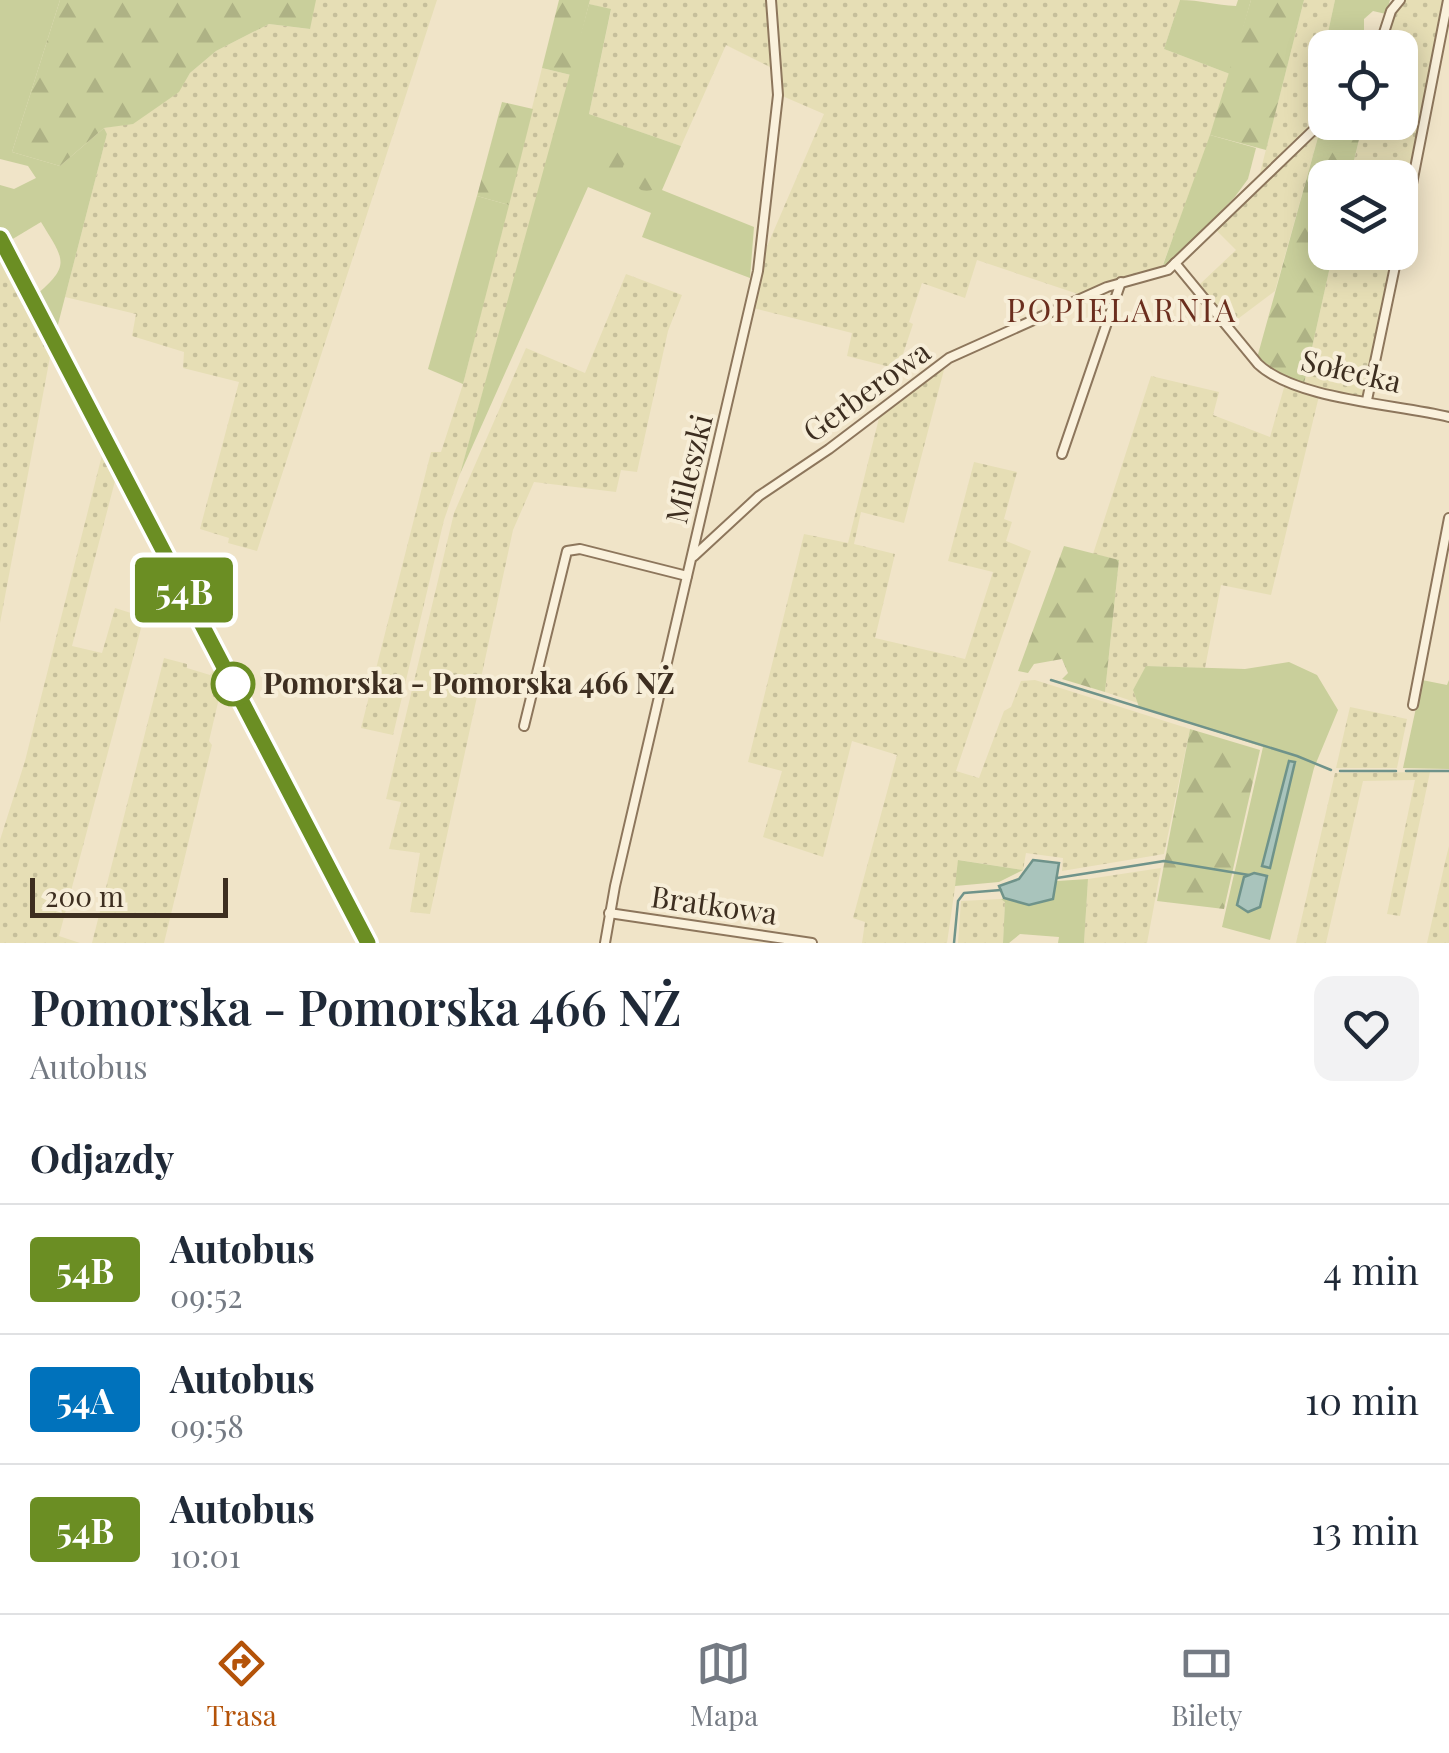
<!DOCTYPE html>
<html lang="pl">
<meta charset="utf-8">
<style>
body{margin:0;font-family:"Playfair Display",serif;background:#f2f2f3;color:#1f2937;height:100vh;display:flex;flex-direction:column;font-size:38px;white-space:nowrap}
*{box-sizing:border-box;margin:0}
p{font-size:32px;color:#747a83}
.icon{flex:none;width:55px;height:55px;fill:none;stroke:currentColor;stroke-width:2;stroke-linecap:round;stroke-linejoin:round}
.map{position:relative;height:943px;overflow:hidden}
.side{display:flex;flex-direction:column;background:#fff;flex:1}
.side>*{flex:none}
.badge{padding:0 20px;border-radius:8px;font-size:35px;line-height:65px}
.controls{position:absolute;left:1308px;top:30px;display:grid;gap:20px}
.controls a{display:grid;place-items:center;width:110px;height:110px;border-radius:20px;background:#fff;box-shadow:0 5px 25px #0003;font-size:50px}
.scale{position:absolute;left:30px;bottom:25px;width:198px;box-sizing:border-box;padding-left:10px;border:5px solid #3d2e20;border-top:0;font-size:28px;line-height:35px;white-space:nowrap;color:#3d2e20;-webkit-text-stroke:8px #f7eed8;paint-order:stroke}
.map>.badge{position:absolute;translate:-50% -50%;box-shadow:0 0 0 5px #fff}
h2{padding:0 30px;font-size:38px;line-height:90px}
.round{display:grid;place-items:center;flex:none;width:105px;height:105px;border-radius:20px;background:#f2f2f3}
.headline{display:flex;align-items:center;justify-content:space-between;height:170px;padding:0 30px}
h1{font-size:48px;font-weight:600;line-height:75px}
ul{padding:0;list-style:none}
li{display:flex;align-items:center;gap:30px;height:130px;padding:0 30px;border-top:2px solid #e0e1e3}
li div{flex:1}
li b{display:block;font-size:38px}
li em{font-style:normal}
li .badge{min-width:110px;font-weight:700;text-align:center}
.dock{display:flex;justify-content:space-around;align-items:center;height:140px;border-top:2px solid #e0e1e3;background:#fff;font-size:28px;color:#747a83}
.dock a{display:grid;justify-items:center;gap:5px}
.dock .on{color:#b45309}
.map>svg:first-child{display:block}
</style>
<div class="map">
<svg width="1449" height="943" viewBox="0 0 1449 943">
<defs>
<pattern id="farmland-dots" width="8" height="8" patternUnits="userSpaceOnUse" patternTransform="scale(2.5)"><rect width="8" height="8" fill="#e6deb5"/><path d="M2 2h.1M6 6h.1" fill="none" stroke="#c6bf9b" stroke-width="1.8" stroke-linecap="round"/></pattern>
<pattern id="forest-firs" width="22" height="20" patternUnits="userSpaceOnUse" patternTransform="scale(2.5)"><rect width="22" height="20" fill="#c9cf9b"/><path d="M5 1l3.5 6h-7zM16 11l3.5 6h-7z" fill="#aeb285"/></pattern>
</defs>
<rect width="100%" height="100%" fill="#f0e4c8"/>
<g fill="url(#farmland-dots)">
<polygon points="314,0 437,0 257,551 228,543 229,538 200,529 239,382 183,368 184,352 132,336 136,314 65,297 107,134 104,128 133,123 178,92 190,73 216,51 269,24 309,29"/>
<polygon points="590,0 767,0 774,69 726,45 681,146 589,114 611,10 589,4"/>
<polygon points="774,0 1180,0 1164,49 1230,74 1200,167 1161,269 1081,295 977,260 965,298 922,283 909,322 913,324 898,369 847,356 852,333 753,308 762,258 824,114 780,95"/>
<polygon points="1304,0 1335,0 1307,132 1259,177"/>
<polygon points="1405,0 1445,0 1400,230 1400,178 1350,178 1363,123 1400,122 1400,48 1382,47 1392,14"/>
<polygon points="542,68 571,75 460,474 444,520 393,735 361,728 431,452 441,452 463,384"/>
<polygon points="1320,130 1275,291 1231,324 1199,285 1236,250 1213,227"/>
<polygon points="1333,253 1395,253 1363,397 1304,384"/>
<polygon points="0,260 50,357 0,623"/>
<polygon points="626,274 682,295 668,331 637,472 621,470 616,492 534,482 513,530 430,914 410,912 420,853 389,849 401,802 386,799 454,513 526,348 585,373"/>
<polygon points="945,366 904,523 861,512 854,544 895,554 875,638 965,659 993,572 948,561 974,462 1017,472 1004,519 1012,522 1006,541 1031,551 956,771 979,778 1004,711 1011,707 1021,681 1035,680 1190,729 1164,854 1062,871 1063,858 1026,853 1023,870 959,860 947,943 862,943 865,922 853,918 897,755 852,741 823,857 763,837 782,771 748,762 804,534 848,543 880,414"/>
<polygon points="1151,376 1219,392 1213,415 1270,437 1285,384 1319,396 1271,595 1221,585 1205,668 1147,666 1133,690 1138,703 1105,692 1119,560 1093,554"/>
<polygon points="102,455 115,481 72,646 102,653 115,608 144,617 59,936 80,943 0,943 0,840 25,761"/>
<polygon points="164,658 187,664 187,668 210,675 216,667 223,681 209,741 212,745 164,943 92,943"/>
<polygon points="1350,707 1407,719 1397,768 1336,768"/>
<polygon points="1430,772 1400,916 1387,914 1415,780 1363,781 1326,943 1296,943 1335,773"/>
<polygon points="1449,846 1449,943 1427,943 1446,858"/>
<polygon points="1161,868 1147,943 1084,943 1088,879"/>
<polygon points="1001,899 1005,901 1003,943 958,943 961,901"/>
</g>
<g fill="#c9cf9b">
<path d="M0,0H60L12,152L60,166L104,128L107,134L55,336L35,296C72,265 64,260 41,222L6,243L0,232V185L14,189L36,178L28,166L0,159Z"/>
<path d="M1180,0C1200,0 1216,5 1236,6L1238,0H1251L1230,74L1164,49Z"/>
<polygon points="1335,0 1390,0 1386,14 1373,11 1364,19 1364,36 1360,47 1325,48 1325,73 1318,79"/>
<polygon points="589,4 611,9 589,114 681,146 662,190 754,227 750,278 642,237 651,213 588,187 460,474"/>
<polygon points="1210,135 1256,148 1248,179 1234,198 1168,264 1163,265"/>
<polygon points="477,196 509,205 463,384 428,369"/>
<polygon points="1289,662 1317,675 1338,710 1314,768 1270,940 1222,927 1263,747 1139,707 1133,690 1146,666 1245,669"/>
<polygon points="1422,680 1447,685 1449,680 1449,769 1403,768"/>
<polygon points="958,860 1023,870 999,882 955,886"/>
<polygon points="1088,879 1084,943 1058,943 1059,937 1020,934 1009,943 1003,943 1005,902 1001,899 1011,897 1029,905 1052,895 1057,881"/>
</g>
<g fill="url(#forest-firs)">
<polygon points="60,0 316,0 310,29 269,24 216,51 190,73 179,92 159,106 133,124 104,128 60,166 12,152"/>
<polygon points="559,0 590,0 571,75 542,68"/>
<polygon points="1251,0 1304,0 1266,150 1210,135"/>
<polygon points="502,102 533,109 509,205 477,196"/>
<polygon points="1327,123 1363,123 1350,177 1325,178 1325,252 1333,253 1304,384 1272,369 1257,358 1320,130"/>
<path d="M611,145L638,156L650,168L668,172C662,185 656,193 641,190L631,181L637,171L624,164L619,178L606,174L602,169Z"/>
<polygon points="1064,546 1119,560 1105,692 1062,679 1068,673 1062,659 1034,664 1028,673 1018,671"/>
<polygon points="1190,729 1260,750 1224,909 1157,901"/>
</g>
<g fill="#a9c4bc" stroke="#6f938a" stroke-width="2.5">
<polygon points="1289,761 1295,762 1270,868 1262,866"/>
<polygon points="1033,860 1059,863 1053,899 1029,905 1004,898 999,886 1019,879"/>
<polygon points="1254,873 1267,876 1260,907 1248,912 1237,905 1244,877"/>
</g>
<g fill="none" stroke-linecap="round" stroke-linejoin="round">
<g stroke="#6f938a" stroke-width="2.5">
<polyline points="1051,680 1297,756 1331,770"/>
<polyline points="1340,771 1396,771"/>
<polyline points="1406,771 1449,771"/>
<polyline points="1057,878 1164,861 1249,875"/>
<polyline points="954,943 958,901 964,893 1001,890"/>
</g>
<g stroke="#8d765c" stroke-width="12">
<g id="minor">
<polyline points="1379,48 1391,11 1400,0"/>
<polyline points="0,238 368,943"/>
<polyline points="1400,245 1448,0"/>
<path d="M1175,263L1258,364C1296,400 1397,404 1449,417"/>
<polyline points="1367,400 1398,252"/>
<polyline points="1062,454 1121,282"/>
<polyline points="694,556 759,496 829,449 949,358 1107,287 1168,270 1325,119"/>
<polyline points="1413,705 1449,518"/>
<polyline points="524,726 567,551 580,549 687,576"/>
<polyline points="609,913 812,943"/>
<polyline points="605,943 615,886 758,271 778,95 771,0"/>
</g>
</g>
<use href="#minor" stroke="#faf1dc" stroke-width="8"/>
</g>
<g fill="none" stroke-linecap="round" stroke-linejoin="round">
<g stroke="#fff" stroke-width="22">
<polyline id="line" points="0,238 368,943"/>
</g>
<use href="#line" stroke="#6b8e23" stroke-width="15"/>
</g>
<circle fill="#fff" stroke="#6b8e23" stroke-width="5" cx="233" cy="684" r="20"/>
<g text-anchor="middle" stroke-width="8" stroke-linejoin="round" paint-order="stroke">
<g font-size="30" fill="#3d2e20" stroke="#f7eed8">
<text transform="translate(1351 372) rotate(13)" y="10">Sołecka</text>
<text transform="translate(867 392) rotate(-36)" y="10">Gerberowa</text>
<text transform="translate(690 469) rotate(-76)" y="10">Mileszki</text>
<text transform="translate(714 906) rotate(8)" y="10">Bratkowa</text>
</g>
<g font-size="30" font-weight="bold" fill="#3d2e20" stroke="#f7eed8" text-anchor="start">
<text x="263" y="694">Pomorska - Pomorska 466 NŻ</text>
</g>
<g font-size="32" letter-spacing="2.5" fill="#6b2e1e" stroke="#f7eed8">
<text x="1122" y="322">POPIELARNIA</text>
</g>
</g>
</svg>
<div class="controls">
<a><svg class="icon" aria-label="locate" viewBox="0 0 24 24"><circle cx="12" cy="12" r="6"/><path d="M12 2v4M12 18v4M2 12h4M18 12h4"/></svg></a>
<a><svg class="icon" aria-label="layers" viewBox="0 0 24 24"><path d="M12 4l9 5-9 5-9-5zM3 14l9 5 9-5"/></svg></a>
</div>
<div class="scale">200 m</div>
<b class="badge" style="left:184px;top:590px;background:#6b8e23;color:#fff">54B</b>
</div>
<section class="side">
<div class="headline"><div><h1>Pomorska - Pomorska 466 NŻ</h1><p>Autobus</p></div><a class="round"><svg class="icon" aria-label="heart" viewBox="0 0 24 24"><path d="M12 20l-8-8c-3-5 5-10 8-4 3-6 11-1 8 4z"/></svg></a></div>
<h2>Odjazdy</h2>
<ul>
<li><span class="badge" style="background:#6b8e23;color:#fff">54B</span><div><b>Autobus</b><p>09:52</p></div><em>4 min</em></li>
<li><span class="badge" style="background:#0072bc;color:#fff">54A</span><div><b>Autobus</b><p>09:58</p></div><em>10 min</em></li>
<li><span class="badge" style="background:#6b8e23;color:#fff">54B</span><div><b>Autobus</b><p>10:01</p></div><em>13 min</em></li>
</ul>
</section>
<nav class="dock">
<a class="on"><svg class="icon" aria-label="directions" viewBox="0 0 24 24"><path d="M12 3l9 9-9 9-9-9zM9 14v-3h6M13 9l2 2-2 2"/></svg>Trasa</a>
<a><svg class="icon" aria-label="map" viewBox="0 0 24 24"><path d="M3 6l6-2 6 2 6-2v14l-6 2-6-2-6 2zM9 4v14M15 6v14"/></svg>Mapa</a>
<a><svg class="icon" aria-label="tickets" viewBox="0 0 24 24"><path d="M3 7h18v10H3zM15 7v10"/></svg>Bilety</a>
</nav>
